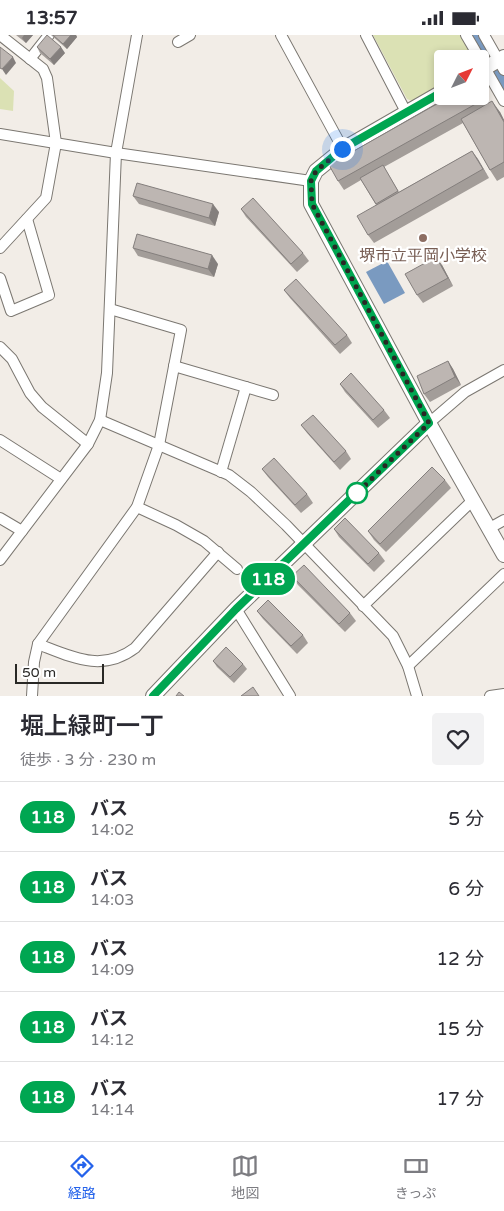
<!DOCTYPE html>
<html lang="ja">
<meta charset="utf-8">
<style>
body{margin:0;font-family:"Varela Round","Noto Sans JP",sans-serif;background:#f2f2f3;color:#2b2b33;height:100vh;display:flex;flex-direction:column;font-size:19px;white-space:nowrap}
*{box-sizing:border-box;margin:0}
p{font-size:16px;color:#7c7c81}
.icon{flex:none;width:28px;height:28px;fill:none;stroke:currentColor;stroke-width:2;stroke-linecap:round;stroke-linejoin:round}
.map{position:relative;height:661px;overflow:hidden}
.drawer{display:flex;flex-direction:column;background:#fff;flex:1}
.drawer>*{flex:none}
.badge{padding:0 10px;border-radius:16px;font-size:18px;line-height:32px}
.needle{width:32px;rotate:48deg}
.fabs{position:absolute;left:434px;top:15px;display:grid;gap:10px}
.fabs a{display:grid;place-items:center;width:55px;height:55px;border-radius:5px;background:#fff;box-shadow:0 2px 8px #0003;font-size:25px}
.scale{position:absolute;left:15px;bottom:12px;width:89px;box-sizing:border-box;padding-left:5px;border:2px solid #292825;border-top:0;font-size:14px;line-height:18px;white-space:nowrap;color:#292825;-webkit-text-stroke:4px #fff;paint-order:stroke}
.you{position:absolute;width:25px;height:25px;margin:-12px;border:4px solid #fff;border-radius:50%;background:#1a73e8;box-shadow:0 0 0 8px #1a73e833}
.map>.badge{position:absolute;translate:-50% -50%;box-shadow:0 0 0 2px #fff}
.round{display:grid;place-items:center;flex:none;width:52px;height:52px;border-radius:5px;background:#f2f2f3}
.summary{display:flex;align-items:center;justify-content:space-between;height:85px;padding:0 20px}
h1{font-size:24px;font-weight:600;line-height:38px}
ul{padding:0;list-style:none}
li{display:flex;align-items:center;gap:15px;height:70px;padding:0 20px;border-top:1px solid #e1e1e2}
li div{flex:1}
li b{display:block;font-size:19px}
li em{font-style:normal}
li .badge{min-width:55px;font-weight:700;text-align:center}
.status{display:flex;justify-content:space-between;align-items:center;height:35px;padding:0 25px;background:#fff;direction:ltr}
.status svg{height:14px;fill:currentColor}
.menu{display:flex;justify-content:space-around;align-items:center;height:70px;border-top:1px solid #e1e1e2;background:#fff;font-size:14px;color:#7c7c81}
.menu a{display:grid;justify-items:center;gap:2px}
.menu .on{color:#2563eb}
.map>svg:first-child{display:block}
</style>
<div class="status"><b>13:57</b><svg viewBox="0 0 49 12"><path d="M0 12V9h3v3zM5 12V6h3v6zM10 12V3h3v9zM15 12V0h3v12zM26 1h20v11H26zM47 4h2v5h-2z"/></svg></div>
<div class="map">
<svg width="504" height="661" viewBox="0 0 504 661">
<rect width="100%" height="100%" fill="#f2ede7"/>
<g fill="#dbe1b4">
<polygon points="373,0 461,0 475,24 442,24 442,49 412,66 407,64"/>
<polygon points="0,43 14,56 13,76 0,74"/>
</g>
<polygon fill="#7a9ac0" points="387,226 405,258 384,269 366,237"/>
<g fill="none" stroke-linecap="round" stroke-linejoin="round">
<polyline stroke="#7a9ac0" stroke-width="21" points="475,0 504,50"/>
<g stroke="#7b7771" stroke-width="12">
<g id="minor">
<polyline points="281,0 343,114"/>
<polyline points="366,0 406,77"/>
<polyline points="466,0 480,24"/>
<polyline points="484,0 504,35"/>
<polyline points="178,7 190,0"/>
<polyline points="30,24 49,0"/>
<polyline points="480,24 504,66"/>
<polyline points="0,99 116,118 311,146"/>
<polyline points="0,213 46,163 56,108 47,43 43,34 0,0"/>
<polyline points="0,243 11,276 49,260 27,184"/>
<polyline points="0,312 12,324 30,358 42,372 88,409"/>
<polyline points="174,331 273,360"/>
<polyline points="100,385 229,440 251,457 286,490 393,601 408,631 417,661"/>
<polyline points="429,388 465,357 504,335"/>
<polyline points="0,405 61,444"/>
<polyline points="221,437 246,352"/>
<polyline points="137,472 176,490 204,506 237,534"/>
<polyline points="0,483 22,496"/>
<polyline points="488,494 504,485"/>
<polyline points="0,525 88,409 100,385 107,338 116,118 137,0"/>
<polyline points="363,571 472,466"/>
<polyline points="236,574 290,661"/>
<path d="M38,609C72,622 102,638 135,613L218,517"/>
<polyline points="408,631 504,539"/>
<polyline points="32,661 34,627 38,609 137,472 159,410 181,295 110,274"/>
<polyline points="490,661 504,659"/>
</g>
</g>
<g stroke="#7b7771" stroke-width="16">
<g id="tertiary">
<polyline points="480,36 504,22"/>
<polyline points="442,57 343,114 316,136 311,146 311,169 429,388 504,520"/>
<polyline points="153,661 236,574 429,388"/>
</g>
</g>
<use href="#minor" stroke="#fff" stroke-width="10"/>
<use href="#tertiary" stroke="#fff" stroke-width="14"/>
</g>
<g fill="#a39d99">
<polygon points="16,0 33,0 26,8"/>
<polygon points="51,0 76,0 77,2 67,14"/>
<polygon points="37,12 65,18 54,30 40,18"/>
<polygon points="451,61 479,61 484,71 500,77 504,85 504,142 497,146 490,135 463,88 384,132 399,157 472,116 489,143 374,208 368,200 376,170 361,145 344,155 338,146"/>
<polygon points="133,161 219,177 215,191 139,169"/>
<polygon points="241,174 303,218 309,226 297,237 246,182"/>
<polygon points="133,213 218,229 214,242 138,221"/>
<polygon points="442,230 453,251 423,268 417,260"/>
<polygon points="284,255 347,300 352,308 340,319 290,263"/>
<polygon points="448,326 453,334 461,350 430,367 424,359"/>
<polygon points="340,349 384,375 390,383 378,393 345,357"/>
<polygon points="301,390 346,416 351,424 340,435 307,398"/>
<polygon points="262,434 307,459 313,468 301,478 268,442"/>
<polygon points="445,445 451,453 386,517 374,505 368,496"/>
<polygon points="334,494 379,518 385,526 374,537 339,502"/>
<polygon points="292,541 350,578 356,586 345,597 298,550"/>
<polygon points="257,576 303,600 308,608 297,619 263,584"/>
<polygon points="213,626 243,629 247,634 234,648 217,632"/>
</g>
<g fill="#847f7d">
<polygon points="24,0 33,0 26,8 22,3"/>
<polygon points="71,0 76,0 77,2 67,14 63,9"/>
<polygon points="61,12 65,18 54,30 50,24"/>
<polygon points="13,22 16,28 6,40 2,34"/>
<polygon points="492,66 500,77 504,85 504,87"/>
<polygon points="472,116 478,124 489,143 483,134"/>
<polygon points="213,169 219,177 215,191 209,183"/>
<polygon points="212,220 218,229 214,242 208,234"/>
<polygon points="436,222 442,230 453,251 448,243"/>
<polygon points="448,326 453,334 461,350 455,342"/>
</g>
<g fill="#bdb6b2" stroke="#847f7d">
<polygon points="47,0 61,12 50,24 37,12"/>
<polygon points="53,0 71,0 63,9"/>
<polygon points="0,12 13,22 2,34 0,33"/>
<polygon points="451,61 478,61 481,66 338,146 329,130"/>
<polygon points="492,66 504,87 504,127 490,135 461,84"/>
<polygon points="472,116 483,134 368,200 357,181"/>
<polygon points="383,130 398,156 376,169 360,143"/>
<polygon points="137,148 213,169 209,183 133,161"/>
<polygon points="253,163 303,218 291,229 241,174"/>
<polygon points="137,199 212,220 208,234 133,213"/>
<polygon points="436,222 448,243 417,260 405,239"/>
<polygon points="296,244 347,300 335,310 284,255"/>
<polygon points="448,326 455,342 424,359 417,341"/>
<polygon points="351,338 384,375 373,385 340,349"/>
<polygon points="313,380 346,416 334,427 301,390"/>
<polygon points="274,423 307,459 295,470 262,434"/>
<polygon points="432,432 445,445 380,509 368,496"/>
<polygon points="345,483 379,518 368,529 334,494"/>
<polygon points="304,530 350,578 339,589 292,541"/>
<polygon points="268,565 303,600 291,611 257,576"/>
<polygon points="226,612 243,629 230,642 213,626"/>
<polygon points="253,652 259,661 241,661"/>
<polygon points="179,657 184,661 176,661"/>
</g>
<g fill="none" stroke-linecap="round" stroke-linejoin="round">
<g stroke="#fff" stroke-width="11">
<polyline id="line" points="153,661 236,574 429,388 312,169 311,146 316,136 342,114 442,57"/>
</g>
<use href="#line" stroke="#00a651" stroke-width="8"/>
<polyline stroke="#292825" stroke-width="5" stroke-dasharray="0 9" points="342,114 316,136 311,146 312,169 429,388 357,458"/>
</g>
<circle fill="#8d6e63" stroke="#fff" stroke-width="2" cx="423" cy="203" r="5"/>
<circle fill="#fff" stroke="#00a651" stroke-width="2.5" cx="357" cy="458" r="10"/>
<g text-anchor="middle" stroke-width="4.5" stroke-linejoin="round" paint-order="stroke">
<g font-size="16" fill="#785e54" stroke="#fff">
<text x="423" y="226">堺市立平岡小学校</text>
</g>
</g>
</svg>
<div class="fabs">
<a><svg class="needle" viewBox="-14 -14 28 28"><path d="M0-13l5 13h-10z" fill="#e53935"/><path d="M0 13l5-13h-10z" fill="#7c7c81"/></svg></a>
</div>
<div class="scale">50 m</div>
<div class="you" style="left:342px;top:114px"></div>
<b class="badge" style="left:268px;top:544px;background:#00a651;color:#fff">118</b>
</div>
<section class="drawer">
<div class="summary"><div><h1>堀上緑町一丁</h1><p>徒歩 · 3 分 · 230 m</p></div><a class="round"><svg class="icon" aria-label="heart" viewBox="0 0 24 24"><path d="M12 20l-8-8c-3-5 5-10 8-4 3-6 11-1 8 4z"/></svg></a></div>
<ul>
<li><span class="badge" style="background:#00a651;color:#fff">118</span><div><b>バス</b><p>14:02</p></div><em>5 分</em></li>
<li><span class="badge" style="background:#00a651;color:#fff">118</span><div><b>バス</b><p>14:03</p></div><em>6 分</em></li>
<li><span class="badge" style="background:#00a651;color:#fff">118</span><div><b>バス</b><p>14:09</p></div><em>12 分</em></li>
<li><span class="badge" style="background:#00a651;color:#fff">118</span><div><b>バス</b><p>14:12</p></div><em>15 分</em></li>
<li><span class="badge" style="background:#00a651;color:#fff">118</span><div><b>バス</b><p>14:14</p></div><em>17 分</em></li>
</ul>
</section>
<nav class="menu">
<a class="on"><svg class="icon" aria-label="directions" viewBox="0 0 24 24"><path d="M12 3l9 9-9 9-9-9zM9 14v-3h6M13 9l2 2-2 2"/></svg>経路</a>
<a><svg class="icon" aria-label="map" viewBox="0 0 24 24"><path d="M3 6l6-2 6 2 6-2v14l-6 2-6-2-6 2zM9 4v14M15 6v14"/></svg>地図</a>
<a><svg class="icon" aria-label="tickets" viewBox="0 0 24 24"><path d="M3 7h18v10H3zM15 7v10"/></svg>きっぷ</a>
</nav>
